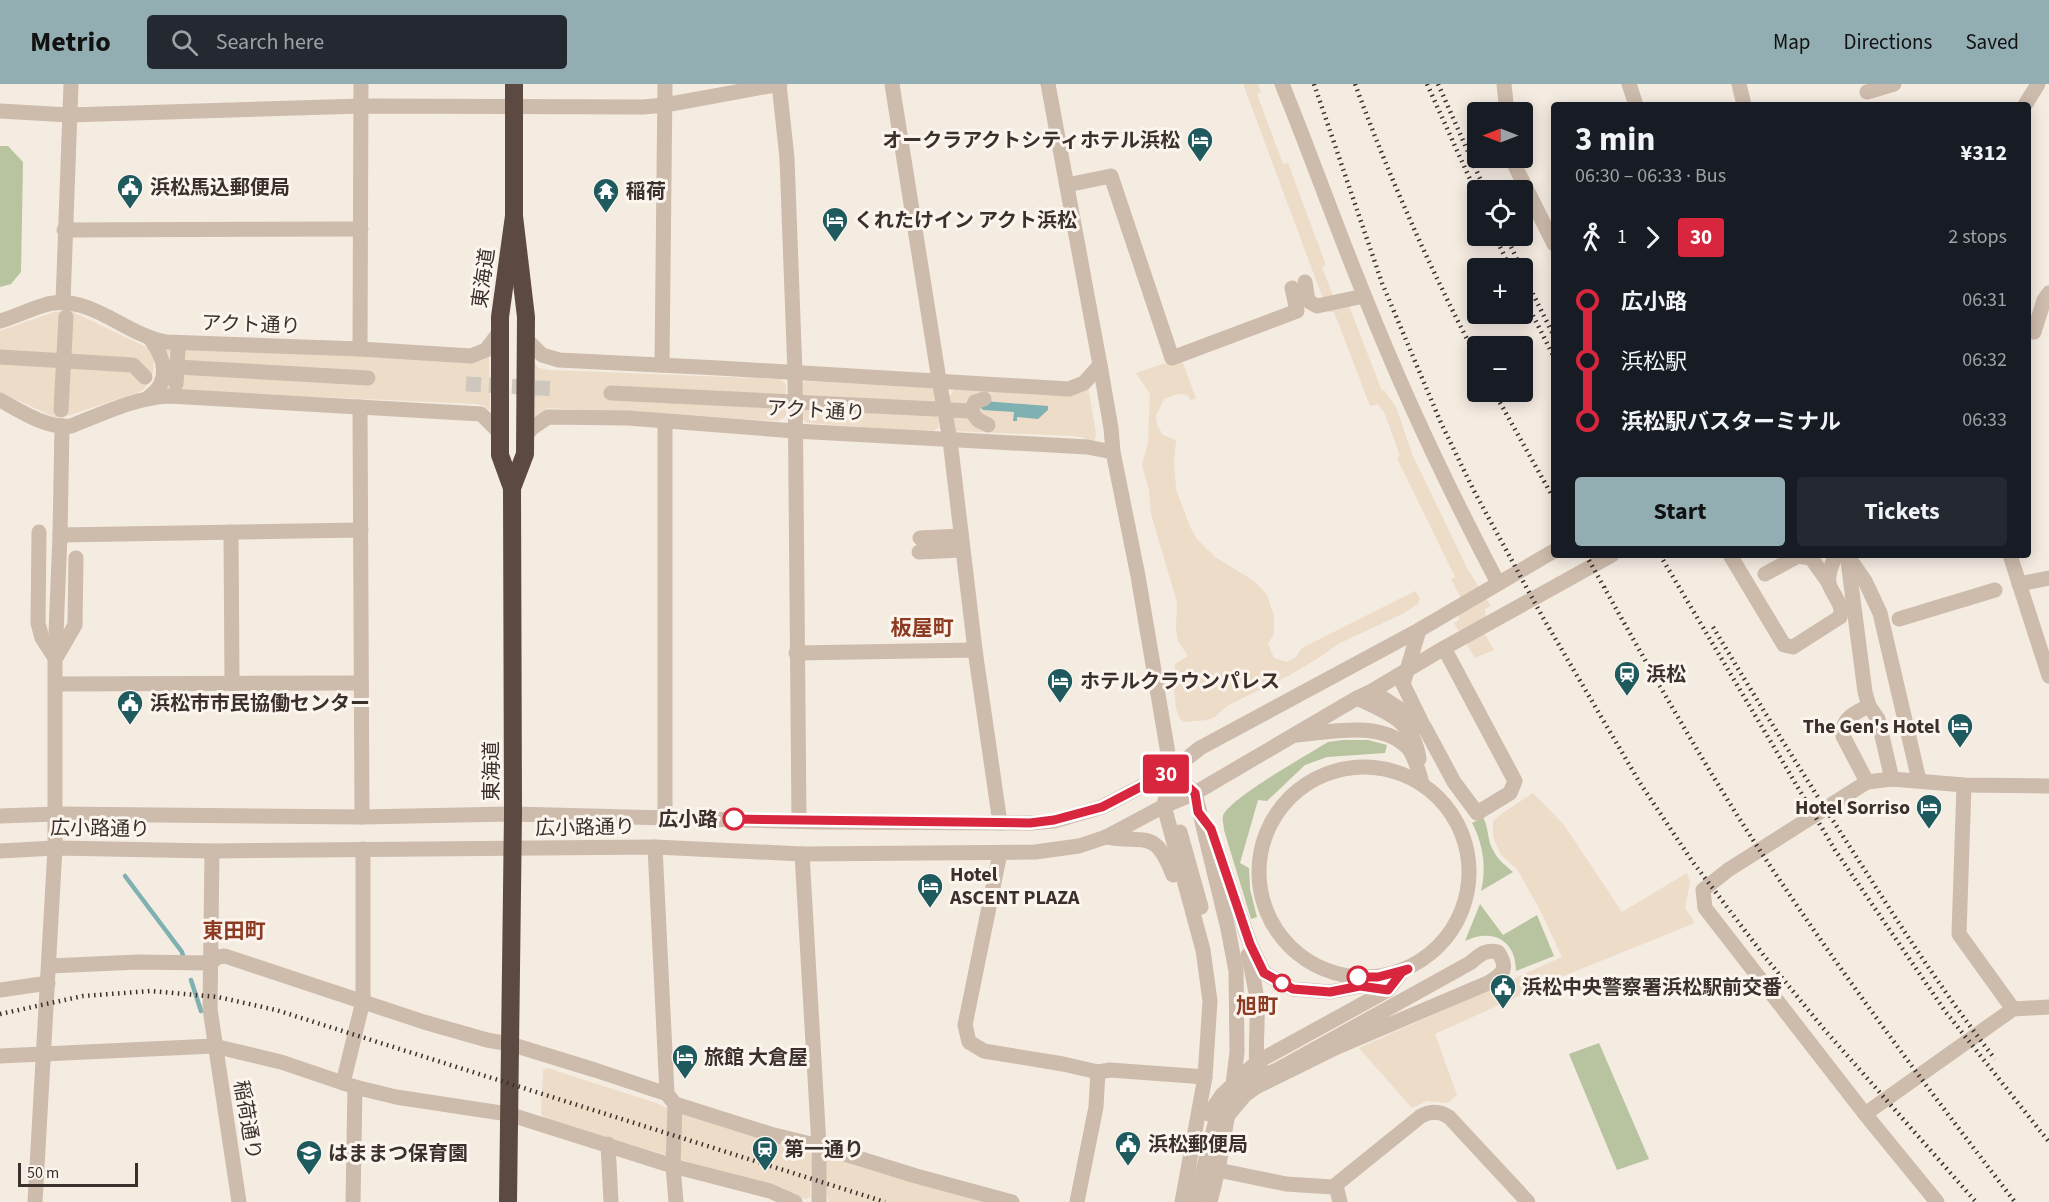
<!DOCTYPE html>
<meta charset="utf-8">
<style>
body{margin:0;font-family:"Source Sans 3","Noto Sans JP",sans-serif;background:#242831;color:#f1f3f6;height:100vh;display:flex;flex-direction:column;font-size:22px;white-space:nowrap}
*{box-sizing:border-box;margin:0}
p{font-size:20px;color:#9ea1a6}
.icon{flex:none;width:33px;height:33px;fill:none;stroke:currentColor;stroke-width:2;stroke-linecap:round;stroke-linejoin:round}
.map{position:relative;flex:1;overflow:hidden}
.side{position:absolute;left:1551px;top:18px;width:480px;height:456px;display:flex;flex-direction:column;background:#171b24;border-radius:6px;box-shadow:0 3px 15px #0003}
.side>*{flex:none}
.badge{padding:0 12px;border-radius:4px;font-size:21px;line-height:39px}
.needle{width:39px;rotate:270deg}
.buttons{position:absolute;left:1467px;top:18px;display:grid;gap:12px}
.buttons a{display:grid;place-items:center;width:66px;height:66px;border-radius:6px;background:#171b24;box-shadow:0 3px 15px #0003;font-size:30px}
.scale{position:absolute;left:18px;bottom:15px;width:120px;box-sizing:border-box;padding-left:6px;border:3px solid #3b302b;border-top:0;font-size:16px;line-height:21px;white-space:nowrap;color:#3b302b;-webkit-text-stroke:4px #fbf5ee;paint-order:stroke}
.map>.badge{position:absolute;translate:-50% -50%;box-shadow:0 0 0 3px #fff}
.legs{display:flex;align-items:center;gap:9px;height:66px;padding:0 24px;font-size:20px}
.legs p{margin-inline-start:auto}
.overview{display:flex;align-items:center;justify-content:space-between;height:102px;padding:0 24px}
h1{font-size:33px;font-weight:700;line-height:45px}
.button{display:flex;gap:12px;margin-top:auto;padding:12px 24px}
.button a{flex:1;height:69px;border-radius:6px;background:#92aeb2;color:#111;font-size:24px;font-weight:700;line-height:69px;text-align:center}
.button a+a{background:#242831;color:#f1f3f6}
ul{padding:0 24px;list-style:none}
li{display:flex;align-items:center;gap:21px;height:60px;font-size:22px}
li i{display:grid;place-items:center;width:9px;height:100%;margin:0 8px;background:currentColor}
li i::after{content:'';width:15px;height:15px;margin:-8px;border:4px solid;border-radius:50%;background:#171b24}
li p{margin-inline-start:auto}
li:first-child i{background:linear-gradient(#0000 50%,currentColor 0)}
li:last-child i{background:linear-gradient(currentColor 50%,#0000 0)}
header{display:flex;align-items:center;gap:36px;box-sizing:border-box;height:84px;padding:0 30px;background:#92aeb2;color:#111}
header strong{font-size:28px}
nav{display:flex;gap:33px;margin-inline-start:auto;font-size:21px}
.search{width:420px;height:54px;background:#242831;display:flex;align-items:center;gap:15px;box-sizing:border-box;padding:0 21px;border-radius:6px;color:#9ea1a6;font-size:22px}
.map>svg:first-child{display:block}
</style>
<header>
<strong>Metrio</strong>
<div class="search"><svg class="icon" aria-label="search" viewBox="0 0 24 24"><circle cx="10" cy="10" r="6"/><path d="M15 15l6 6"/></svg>Search here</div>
<nav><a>Map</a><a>Directions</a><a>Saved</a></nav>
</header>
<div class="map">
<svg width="2049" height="1118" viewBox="0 0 2049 1118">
<rect width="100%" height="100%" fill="#f4ebe1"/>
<g fill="#b8c4a0">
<polygon points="0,62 8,62 23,78 21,188 11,200 0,203"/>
<path d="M1343,656H1368L1387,661L1385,669L1327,673L1305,681L1267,717L1258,716L1240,779L1249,784L1250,805L1257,833L1251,835L1224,746C1224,742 1222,736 1223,732C1228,715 1309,670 1328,658Z"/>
<path d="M1483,733C1489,744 1487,756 1493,766C1497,775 1506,782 1513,788L1481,807C1487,785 1483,759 1472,739Z"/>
<path d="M1480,820L1503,851L1537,831L1554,872L1516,887C1516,856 1492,844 1465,857Z"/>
<polygon points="1599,959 1649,1075 1617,1086 1569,970"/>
</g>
<g fill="#ecdcc8">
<polygon points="1243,0 1258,0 1261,8 1257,10 1283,80 1288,79 1326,181 1322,183 1338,225 1349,222 1382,307 1384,306 1396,323 1412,370 1468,486 1491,522 1485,525 1486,535 1480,542 1494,566 1475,574 1454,539 1459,536 1458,529 1463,518 1451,495 1455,493 1397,374 1400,372 1385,330 1378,320 1370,322 1334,228 1328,228"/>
<polygon points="71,227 148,264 154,274 153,289 148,300 142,307 64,333 54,333 0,308 0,247 54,228"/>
<polygon points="164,263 473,278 489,273 490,326 484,322 477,320 163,306 171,280"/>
<polygon points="1181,274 1196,314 1191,316 1187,311 1178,310 1164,315 1156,332 1157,341 1163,351 1176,356 1174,378 1176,405 1190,443 1197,455 1215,473 1254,497 1267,511 1274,532 1274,549 1268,560 1274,574 1287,578 1295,574 1302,564 1415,507 1420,514 1418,520 1404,529 1338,560 1320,573 1288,592 1227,622 1215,633 1207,636 1184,638 1180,635 1176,624 1174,605 1175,580 1188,572 1178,557 1176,545 1177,518 1151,430 1149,406 1142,381 1148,358 1150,310 1136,289"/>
<polygon points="532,276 539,284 550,286 779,295 785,299 786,303 786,332 778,337 547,324 532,335"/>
<polygon points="806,297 932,304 935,308 939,343 932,348 807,339 799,331 800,300"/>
<polygon points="1088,303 1096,350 1094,359 1081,353 1072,352 955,347 949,314 954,305"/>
<polygon points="1533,709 1564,741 1622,828 1687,789 1690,798 1685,824 1695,839 1561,893 1435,950 1457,1011 1447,1019 1427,1017 1412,1024 1359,964 1562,873 1541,828 1517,785 1501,771 1493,753 1493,737 1504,728"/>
<polygon points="547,984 656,1019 678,1029 807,1066 811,1071 810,1113 806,1115 753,1097 545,1035 541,1030 543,986"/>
<polygon points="827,1074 836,1074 984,1118 829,1118 827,1113 825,1081"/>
</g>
<polygon fill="#7fb0b2" points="984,317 1048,322 1048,326 1038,335 1017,333 1017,337 1013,337 1014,328 983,326 980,323"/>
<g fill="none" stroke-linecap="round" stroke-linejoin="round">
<g stroke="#7fb0b2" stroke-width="4.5">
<polyline points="125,792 182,868 184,875"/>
<polyline points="191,896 201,927"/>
</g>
<polyline stroke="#cfc6bd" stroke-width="15" stroke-dasharray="15 8" stroke-linecap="butt" points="466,300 557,305"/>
<g stroke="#cdbbac" stroke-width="15">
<polyline points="779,0 787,74 795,289 799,737"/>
<polyline points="892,0 939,296 950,356 975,566 1000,739"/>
<polyline points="1048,0 1100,281 1111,344 1113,368 1138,492 1171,687 1164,722 1203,866 1210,917 1205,993 1182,1118"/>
<path d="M1282,0C1311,71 1336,143 1365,213C1404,311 1449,406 1498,499"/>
<polyline points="1504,0 1507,28"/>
<polyline points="1629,0 1636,21"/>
<polyline points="1739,0 1744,21"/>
<polyline points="1867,8 1894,0"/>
<polyline points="2025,21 2038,0"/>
<polyline points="0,27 69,31 361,22 643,23 665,21 780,0"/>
<polyline points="1513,74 1516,84 1554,160"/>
<polyline points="1067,101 1111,92 1172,274 1297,227 1292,204"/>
<polyline points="64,146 361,145"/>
<polyline points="1305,198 1308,217 1317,222 1364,212"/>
<polyline points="63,218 71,0"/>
<path d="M0,237C16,233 38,221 53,219C94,214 127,251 166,258L360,265L471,272L486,266L501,246"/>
<polyline points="2034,248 2044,216 2049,209"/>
<polyline points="525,254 542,271 559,276 719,284 1069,305 1084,299 1100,281"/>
<polyline points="360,265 361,0"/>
<polyline points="0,273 133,281 145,293"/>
<polyline points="662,281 665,0"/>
<polyline points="177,283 368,294"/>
<polyline points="176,300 178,266"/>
<polyline points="611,309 936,325"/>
<path d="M149,313C171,298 165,274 151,256"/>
<path d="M0,316C22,328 45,344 71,342C104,329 134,314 169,312L481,330L499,348"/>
<polyline points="360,323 362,733"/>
<polyline points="61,326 66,233"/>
<polyline points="951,326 971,327 978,336 988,341"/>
<polyline points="971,327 975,318 984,315"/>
<polyline points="525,353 532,344 548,333 628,334 795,347 1087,363 1113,368"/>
<polyline points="39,448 38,539 42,554 55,574"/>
<polyline points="231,448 232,600"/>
<polyline points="60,451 361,446"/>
<polyline points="920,454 961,452"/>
<polyline points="919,468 962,466"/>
<path d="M1730,471L1784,561L1793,563L1840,533C1844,520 1833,512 1829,500C1827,490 1832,480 1836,471"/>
<polyline points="1847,471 1865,497 1880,529 1919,696"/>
<polyline points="2010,471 2049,592"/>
<polyline points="1848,477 1865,608 1869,622 1878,635 1892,695"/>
<polyline points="1765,490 1798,472 1811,474 1829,499"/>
<polyline points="2019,500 2049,494"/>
<polyline points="1899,535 1995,506"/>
<polyline points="1419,546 1403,600 1423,641"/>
<polyline points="796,569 975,566"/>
<polyline points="57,572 75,541 76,474"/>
<polyline points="56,600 361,599"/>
<polyline points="1372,607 1400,625 1415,639 1425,644 1454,698 1477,729 1510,709 1515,697 1444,564"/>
<path d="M1357,614C1388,629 1414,637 1419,675"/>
<path d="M1296,651C1331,648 1382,636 1408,664C1415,672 1419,689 1422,699"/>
<circle cx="1364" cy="788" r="105"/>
<polyline points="1171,687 1195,709 1228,845 1236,887 1237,968 1233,1001 1218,1086 1210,1118"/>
<path d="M1867,698L1843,652C1841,634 1855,629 1869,622"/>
<polyline points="1964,701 1959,850 2013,925"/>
<polyline points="0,732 56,730 362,733 513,730 820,738 1031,739 1054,737 1102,723 1171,687 1200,664 1419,546 1554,467"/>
<polyline points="665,733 665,337"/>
<polyline points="1180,748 1201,823"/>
<path d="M1106,753C1146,760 1155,744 1173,791"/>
<polyline points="655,763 667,1010"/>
<polyline points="1217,764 1250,860 1264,889 1293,905 1330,908 1360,902 1388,906"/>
<polyline points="0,767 55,764 212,767 655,763 802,770 1035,768 1079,762 1106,753 1164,722 1195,709 1357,614 1372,607 1444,564 1612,471"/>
<polyline points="212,767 210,925 239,1118"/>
<polyline points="1000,769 965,941 969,958 984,967 1063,980 1098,988 1110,986 1205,993"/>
<polyline points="802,770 819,1062 819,1118"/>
<path d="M1248,871C1252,889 1257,906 1257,923C1258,943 1255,962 1257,981L1260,983"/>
<polyline points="50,882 138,878 210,879 218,873 225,872 424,938 487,956 510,960 595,986 667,1010 675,1020 770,1050 819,1062 916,1092 1012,1118"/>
<polyline points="0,906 48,899"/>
<polyline points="0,972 214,962 281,978 355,1003 396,1013 508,1030 673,1082 770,1107 795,1118"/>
<polyline points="343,999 363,917 363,765"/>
<polyline points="675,1020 673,1082 676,1118"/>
<polyline points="1209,1030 1222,1011 1257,978 1388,906 1402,888 1406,885"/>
<polyline points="1865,1030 2013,925 2049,923"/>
<polyline points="608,1060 611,1118"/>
<path d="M1218,1086L1286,1100L1333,1103L1421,1032C1430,1027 1440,1027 1449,1033L1528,1118"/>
<polyline points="1336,1102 1340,1118"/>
<polyline points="35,1118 55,764 55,574 60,451 62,342"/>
<polyline points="353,1118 355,1003"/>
<polyline points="1077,1118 1096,1023 1098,988"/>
<path d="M1195,1118L1217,1032L1259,993L1277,986L1470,879C1480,871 1485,865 1498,868C1509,885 1503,890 1488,899L1337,963L1256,1003L1245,1011L1229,1030"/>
<polyline points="1937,1118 1865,1030 1705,824 1703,806 1728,786 1867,698 1892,695 1964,701 2049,702"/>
</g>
<g stroke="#5c4a42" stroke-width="18">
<polyline points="512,404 525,370 526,233 514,132 514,0"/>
<polyline points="508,1118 513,730 512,404 500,371 500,233 514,132"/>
</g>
<g stroke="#3b302b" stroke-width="4.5" stroke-dasharray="1.5 4.5" stroke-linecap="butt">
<polyline points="1314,0 1382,199 1441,339 1474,407 1542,532 1640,699 1692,777 1765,873 1823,944 1976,1118"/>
<path d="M1355,0C1390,95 1431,187 1478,276"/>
<polyline points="1427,0 1478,113"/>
<polyline points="1438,0 1485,106"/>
<polyline points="1495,152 1510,184"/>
<polyline points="1506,152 1521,184"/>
<polyline points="1522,188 1554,252"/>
<polyline points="1522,210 1554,273"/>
<polyline points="1494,308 1554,415"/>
<path d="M1586,471C1637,562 1688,654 1744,742C1828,872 1921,996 2015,1118"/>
<polyline points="1660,471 1835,766 1945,927 2049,1058"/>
<path d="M1713,543C1763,627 1815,709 1868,791C1908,854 1949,916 1995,975"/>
<polyline points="0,930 83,912 151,907 218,913 276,926 885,1118"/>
</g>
</g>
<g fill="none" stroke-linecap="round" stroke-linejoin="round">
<g stroke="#fff" stroke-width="14">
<polyline id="line-1" points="734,735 1030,739 1054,736 1102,723 1171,687 1195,709 1198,728 1211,745 1250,860 1264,889 1293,905 1330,908 1360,902 1388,906 1402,888 1408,885 1378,893 1358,893"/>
</g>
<use href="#line-1" stroke="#d7263d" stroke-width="9"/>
</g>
<defs>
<g id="hotel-pin" transform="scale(1.35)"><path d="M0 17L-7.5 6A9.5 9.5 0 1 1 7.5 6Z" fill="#1f5a5e" stroke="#fbf5ee"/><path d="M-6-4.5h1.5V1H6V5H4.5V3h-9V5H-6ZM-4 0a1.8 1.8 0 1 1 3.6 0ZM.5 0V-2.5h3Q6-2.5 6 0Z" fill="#fff"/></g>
<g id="civic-pin" transform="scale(1.35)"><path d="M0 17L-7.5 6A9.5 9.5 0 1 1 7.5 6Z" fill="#1f5a5e" stroke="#fbf5ee"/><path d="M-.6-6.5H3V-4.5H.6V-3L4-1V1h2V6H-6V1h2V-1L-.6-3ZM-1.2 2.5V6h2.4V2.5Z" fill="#fff"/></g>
<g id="temple-pin" transform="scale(1.35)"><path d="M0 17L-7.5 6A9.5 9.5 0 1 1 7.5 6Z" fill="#1f5a5e" stroke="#fbf5ee"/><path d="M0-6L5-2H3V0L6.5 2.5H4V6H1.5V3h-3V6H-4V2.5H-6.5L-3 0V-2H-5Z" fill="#fff"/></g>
<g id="station-pin" transform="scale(1.35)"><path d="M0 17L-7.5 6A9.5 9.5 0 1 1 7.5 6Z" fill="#1f5a5e" stroke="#fbf5ee"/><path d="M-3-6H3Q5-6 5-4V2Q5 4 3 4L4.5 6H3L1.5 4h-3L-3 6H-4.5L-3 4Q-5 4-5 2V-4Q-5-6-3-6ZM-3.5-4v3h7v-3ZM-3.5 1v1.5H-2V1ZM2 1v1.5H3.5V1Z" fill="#fff"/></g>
<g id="school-pin" transform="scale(1.35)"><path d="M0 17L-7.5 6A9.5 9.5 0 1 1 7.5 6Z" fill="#1f5a5e" stroke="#fbf5ee"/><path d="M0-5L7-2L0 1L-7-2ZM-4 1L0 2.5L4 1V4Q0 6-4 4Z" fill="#fff"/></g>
</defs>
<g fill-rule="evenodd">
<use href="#hotel-pin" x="1200" y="56"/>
<use href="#civic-pin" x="130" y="103"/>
<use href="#temple-pin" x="606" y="107"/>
<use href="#hotel-pin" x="835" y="136"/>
<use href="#station-pin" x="1627" y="590"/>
<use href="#hotel-pin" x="1060" y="597"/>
<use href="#civic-pin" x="130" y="619"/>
<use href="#hotel-pin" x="1960" y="642"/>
<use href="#hotel-pin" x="1929" y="723"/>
<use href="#hotel-pin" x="930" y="802"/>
<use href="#civic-pin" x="1503" y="903"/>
<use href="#hotel-pin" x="685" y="973"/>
<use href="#civic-pin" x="1128" y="1060"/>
<use href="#station-pin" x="765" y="1065"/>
<use href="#school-pin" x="309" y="1069"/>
</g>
<g fill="#fff" stroke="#d7263d" stroke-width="3">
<circle cx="734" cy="735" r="10"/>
<circle cx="1358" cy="893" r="10"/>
<circle cx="1282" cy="899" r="8"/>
</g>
<g text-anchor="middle" stroke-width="6" stroke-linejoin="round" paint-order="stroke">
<g font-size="20" font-weight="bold" fill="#3b302b" stroke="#fbf5ee" text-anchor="start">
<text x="1180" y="63" text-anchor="end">オークラアクトシティホテル浜松</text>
<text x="150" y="110">浜松馬込郵便局</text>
<text x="626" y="114">稲荷</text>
<text x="854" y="143">くれたけイン アクト浜松</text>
<text x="1646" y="597">浜松</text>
<text x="1080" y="604">ホテルクラウンパレス</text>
<text x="150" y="626">浜松市市民協働センター</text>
<text x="1940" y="649" text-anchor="end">The Gen's Hotel</text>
<text x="1910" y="730" text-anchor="end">Hotel Sorriso</text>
<text x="950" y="797">Hotel<tspan x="950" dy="23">ASCENT PLAZA</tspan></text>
<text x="1522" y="910">浜松中央警察署浜松駅前交番</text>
<text x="704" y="980">旅館 大倉屋</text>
<text x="1148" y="1067">浜松郵便局</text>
<text x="784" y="1072">第一通り</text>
<text x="328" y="1076">はままつ保育園</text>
</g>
<g font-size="20" fill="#3b302b" stroke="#fbf5ee">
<text transform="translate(483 194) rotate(-82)" y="7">東海道</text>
<text transform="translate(251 240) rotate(2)" y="7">アクト通り</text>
<text transform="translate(816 326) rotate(3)" y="7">アクト通り</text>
<text transform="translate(491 687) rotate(-90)" y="7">東海道</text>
<text transform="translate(585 743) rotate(-1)" y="7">広小路通り</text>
<text transform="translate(100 744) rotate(1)" y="7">広小路通り</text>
<text transform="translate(248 1036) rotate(80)" y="7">稲荷通り</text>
</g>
<g font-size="20" font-weight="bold" fill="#3b302b" stroke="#fbf5ee" text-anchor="end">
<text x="718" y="742">広小路</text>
</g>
<g font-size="21" font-weight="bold" fill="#8c3b22" stroke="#fbf5ee">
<text x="922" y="551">板屋町</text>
<text x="234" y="854">東田町</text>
<text x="1257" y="929">旭町</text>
</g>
</g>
</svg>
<div class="buttons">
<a><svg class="needle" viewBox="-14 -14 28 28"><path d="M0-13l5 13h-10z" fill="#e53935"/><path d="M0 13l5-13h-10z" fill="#9ea1a6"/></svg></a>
<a><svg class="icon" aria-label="locate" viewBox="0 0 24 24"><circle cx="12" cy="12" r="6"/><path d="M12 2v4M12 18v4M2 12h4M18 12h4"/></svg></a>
<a>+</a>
<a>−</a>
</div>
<div class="scale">50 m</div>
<b class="badge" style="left:1166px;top:690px;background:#d7263d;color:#fff">30</b>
<section class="side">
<div class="overview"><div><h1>3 min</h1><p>06:30 – 06:33 · Bus</p></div><b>¥312</b></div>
<div class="legs"><svg class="icon" aria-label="walk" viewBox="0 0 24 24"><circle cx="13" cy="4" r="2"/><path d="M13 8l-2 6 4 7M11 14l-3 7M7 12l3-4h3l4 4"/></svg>1<svg class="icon" aria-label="forward" viewBox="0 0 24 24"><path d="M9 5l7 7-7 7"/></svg><b class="badge" style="background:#d7263d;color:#fff">30</b><p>2 stops</p></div>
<ul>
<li><i style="color:#d7263d"></i><b>広小路</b><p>06:31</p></li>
<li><i style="color:#d7263d"></i><span>浜松駅</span><p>06:32</p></li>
<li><i style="color:#d7263d"></i><b>浜松駅バスターミナル</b><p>06:33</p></li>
</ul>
<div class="button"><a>Start</a><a>Tickets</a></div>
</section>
</div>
